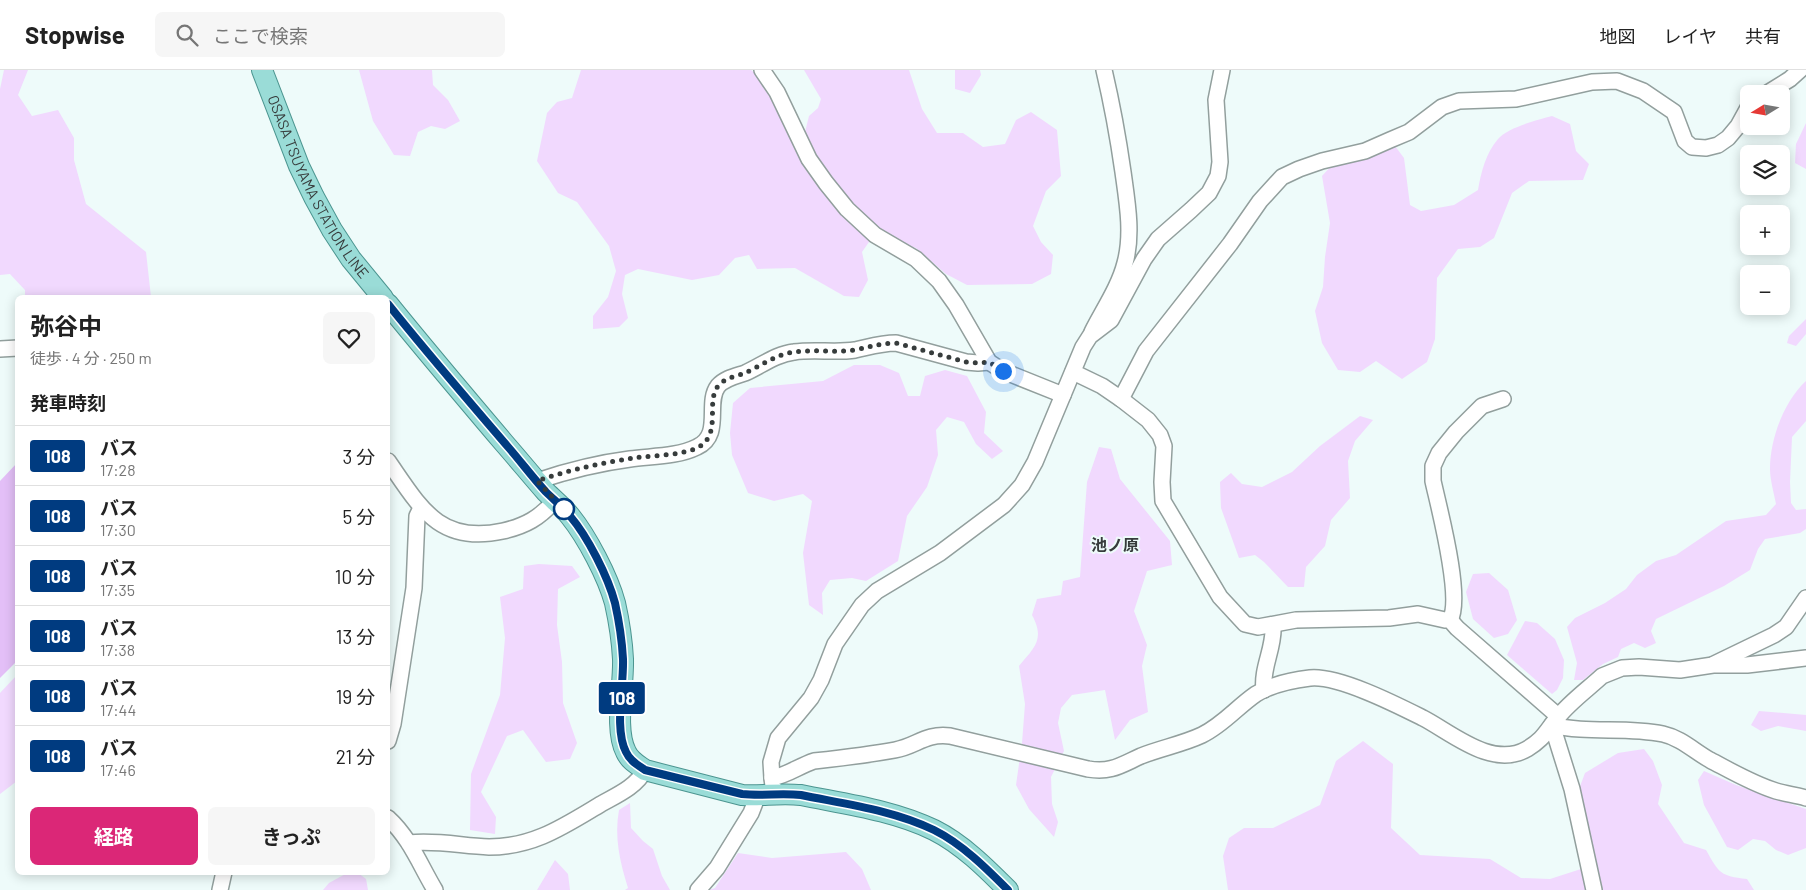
<!DOCTYPE html>
<html lang="ja">
<meta charset="utf-8">
<style>
body{margin:0;font-family:Barlow,"Noto Sans JP",sans-serif;background:#f6f6f6;color:#222;height:100vh;display:flex;flex-direction:column;font-size:19px;white-space:nowrap}
*{box-sizing:border-box;margin:0}
p{font-size:16px;color:#767676}
.icon{flex:none;width:28px;height:28px;fill:none;stroke:currentColor;stroke-width:2;stroke-linecap:round;stroke-linejoin:round}
.map{position:relative;flex:1;overflow:hidden}
.sheet{position:absolute;left:15px;top:225px;width:375px;height:580px;display:flex;flex-direction:column;background:#fff;border-radius:8px;box-shadow:0 2px 12px #0003}
.sheet>*{flex:none}
.badge{padding:0 10px;border-radius:4px;font-size:18px;line-height:32px}
.needle{width:32px;rotate:259deg}
.fabs{position:absolute;left:1740px;top:15px;display:grid;gap:10px}
.fabs a{display:grid;place-items:center;width:50px;height:50px;border-radius:8px;background:#fff;box-shadow:0 2px 12px #0003;font-size:25px}
.you{position:absolute;width:25px;height:25px;margin:-12px;border:4px solid #fff;border-radius:50%;background:#1a73e8;box-shadow:0 0 0 8px #1a73e833}
.map>.badge{position:absolute;translate:-50% -50%;box-shadow:0 0 0 2px #fff}
h2{padding:0 15px;font-size:19px;line-height:45px}
.round{display:grid;place-items:center;flex:none;width:52px;height:52px;border-radius:8px;background:#f6f6f6}
.overview{display:flex;align-items:center;justify-content:space-between;height:85px;padding:0 15px}
h1{font-size:24px;font-weight:700;line-height:38px}
.button{display:flex;gap:10px;margin-top:auto;padding:10px 15px}
.button a{flex:1;height:58px;border-radius:8px;background:#db2777;color:#fff;font-size:20px;font-weight:700;line-height:58px;text-align:center}
.button a+a{background:#f6f6f6;color:#222}
ul{padding:0;list-style:none}
li{display:flex;align-items:center;gap:15px;height:60px;padding:0 15px;border-top:1px solid #e0e0e0}
li div{flex:1}
li b{display:block;font-size:19px}
li em{font-style:normal}
li .badge{min-width:55px;font-weight:700;text-align:center}
header{display:flex;align-items:center;gap:30px;box-sizing:border-box;height:70px;padding:0 25px;background:#fff;border-bottom:1px solid #e0e0e0}
header strong{font-size:24px}
nav{display:flex;gap:28px;margin-inline-start:auto;font-size:18px}
.search{width:350px;height:45px;background:#f6f6f6;display:flex;align-items:center;gap:12px;box-sizing:border-box;padding:0 18px;border-radius:8px;color:#767676;font-size:19px}
.map>svg:first-child{display:block}
</style>
<header>
<strong>Stopwise</strong>
<div class="search"><svg class="icon" aria-label="search" viewBox="0 0 24 24"><circle cx="10" cy="10" r="6"/><path d="M15 15l6 6"/></svg>ここで検索</div>
<nav><a>地図</a><a>レイヤ</a><a>共有</a></nav>
</header>
<div class="map">
<svg width="1806" height="820" viewBox="0 0 1806 820">
<rect width="100%" height="100%" fill="#eefbfa"/>
<g fill="#f1d9fe">
<polygon points="4,0 28,0 18,25 32,46 58,40 74,68 74,90 86,134 146,182 151,227 25,227 25,220 10,204 0,205 0,19"/>
<polygon points="359,0 432,0 433,15 448,30 460,51 445,59 431,56 418,62 410,86 394,85 373,51"/>
<polygon points="581,0 751,0 763,9 789,62 805,62 809,46 818,38 821,29 804,0 909,0 922,39 937,63 963,63 983,77 1005,74 1016,50 1031,42 1057,60 1061,106 1046,121 1033,156 1041,172 1053,185 1051,204 1032,214 967,215 946,204 916,178 891,170 869,172 862,182 868,210 859,227 844,226 795,198 757,199 749,185 735,188 719,205 692,210 638,199 625,205 622,224 628,248 619,257 593,259 593,246 608,227 616,201 609,176 577,132 558,123 537,91 547,43 557,32 572,28"/>
<polygon points="955,0 980,0 981,5 970,23 955,19"/>
<path d="M1552,46L1570,54L1576,81L1589,94L1583,110L1529,111L1512,123L1494,168L1480,177L1458,179L1437,208L1435,269L1427,292L1402,309L1376,291L1360,302L1338,300L1322,273L1315,241L1323,217L1325,187L1330,153L1322,106L1333,94L1395,76L1404,88L1410,135L1421,141L1454,135L1478,120C1481,102 1486,83 1498,69C1508,57 1538,50 1552,46Z"/>
<polygon points="1806,53 1806,99 1795,93 1796,74"/>
<polygon points="1806,249 1806,264 1796,276 1787,273 1789,266"/>
<polygon points="854,295 880,295 899,303 908,326 920,326 925,306 945,300 967,306 986,342 984,363 1003,381 992,389 976,374 964,352 947,347 936,360 938,385 927,417 907,446 898,491 866,511 852,508 830,510 822,523 823,545 809,535 803,483 812,431 803,424 774,431 748,423 732,385 730,363 733,333 750,318 823,311"/>
<path d="M1806,311V351L1792,367L1790,412L1791,433L1796,440L1806,439V459L1800,463L1765,469L1758,479L1750,500L1724,516L1656,549L1651,561L1656,573L1645,578L1634,573L1621,579L1618,587L1603,594L1583,610H1574L1577,593L1567,557L1575,548L1605,533L1626,519L1637,505L1656,491L1676,485L1726,451L1766,445L1776,434C1774,423 1770,410 1770,399C1770,369 1784,331 1806,311Z"/>
<polygon points="1360,346 1373,350 1355,371 1348,391 1350,428 1331,450 1325,476 1306,497 1304,517 1288,517 1264,492 1255,485 1239,488 1221,438 1220,412 1231,403 1242,414 1262,417 1292,402 1320,376"/>
<path d="M1099,377L1111,379L1120,409L1170,471L1172,495L1147,501L1134,541L1147,575L1142,596L1148,642L1130,650L1115,670L1105,620L1072,625L1061,638L1058,653L1064,681L1051,707L1052,734L1058,752L1054,767L1029,739L1016,715L1022,673L1025,634L1019,596C1035,577 1045,569 1032,545L1037,529L1061,525L1063,511L1080,507L1087,412Z"/>
<polygon points="539,494 572,496 580,507 558,519 557,555 562,592 563,633 577,673 570,689 546,692 523,660 507,666 481,722 496,747 495,764 470,760 471,704 500,625 505,568 500,527 523,519 524,496"/>
<polygon points="1489,503 1508,520 1517,550 1508,564 1494,568 1473,549 1466,522 1473,504"/>
<polygon points="1525,551 1537,553 1555,569 1564,590 1563,608 1557,620 1552,624 1507,585"/>
<polygon points="17,605 17,711 0,724 0,623"/>
<polygon points="1759,641 1806,645 1806,661 1778,656 1761,661 1751,655"/>
<polygon points="1363,671 1393,694 1391,758 1420,785 1490,789 1521,808 1550,809 1581,799 1587,820 1228,820 1223,786 1229,768 1244,758 1273,758 1320,735 1336,691"/>
<path d="M1644,679L1653,691L1662,715L1658,734L1684,773L1706,780C1719,803 1720,806 1747,809L1754,820H1602L1589,772L1579,719L1585,703L1618,683Z"/>
<polygon points="1704,701 1736,715 1806,739 1806,778 1788,785 1776,780 1765,771 1753,769 1738,780 1727,777 1704,735 1698,710"/>
<path d="M630,733L631,758L643,771L653,779L662,806L670,820H625L628,818C620,792 614,767 619,740Z"/>
<polygon points="846,782 862,799 871,820 709,820 715,818 738,783 772,788"/>
<polygon points="555,790 568,804 570,820 537,820"/>
<polygon points="349,802 358,803 366,809 368,820 323,820 329,813"/>
</g>
<polygon fill="#e3bff7" points="17,393 17,591 0,608 0,411"/>
<g fill="none" stroke-linecap="round" stroke-linejoin="round">
<g stroke="#929f9d" stroke-width="18">
<g id="minor">
<polyline points="762,0 777,22 809,89 826,113 847,139 875,165 916,189 939,211 956,235 989,292 1003,301 1063,325"/>
<polyline points="1766,24 1790,9 1800,0"/>
<path d="M1092,262C1103,240 1119,217 1125,193C1133,164 1127,131 1123,102C1118,67 1112,34 1104,0"/>
<polyline points="0,279 18,278"/>
<polyline points="1073,302 1102,316 1121,329 1148,350 1160,365 1164,376 1162,412 1163,431 1220,527 1245,554 1258,557 1296,550 1389,548 1418,544 1445,550 1450,550 1457,558 1558,646"/>
<polyline points="1121,329 1146,281 1230,174 1260,131 1282,107 1299,99 1322,91 1365,81 1390,70 1409,62 1442,37 1459,31 1516,29 1592,12 1617,11 1643,21 1674,42 1685,71 1692,77 1706,78 1718,75 1728,68 1738,56 1749,36"/>
<path d="M388,391C420,437 439,475 503,461C525,456 540,448 555,430"/>
<path d="M537,411C567,401 599,393 630,389C651,386 677,387 697,377C723,365 705,333 718,316C725,308 736,306 745,303C761,296 776,284 794,282C814,279 835,283 855,280C869,277 881,273 896,273L966,292L978,293L989,292"/>
<path d="M1450,550C1463,528 1439,438 1433,411V396L1439,383L1456,362L1482,336L1503,329"/>
<polyline points="1714,594 1774,565 1786,557 1806,528"/>
<path d="M1264,620C1261,598 1275,577 1273,555"/>
<path d="M1552,655C1588,664 1626,656 1663,664C1681,668 1694,681 1710,690C1731,701 1753,714 1776,721C1786,724 1796,725 1806,728"/>
<polyline points="1552,655 1572,719 1594,820"/>
<polyline points="388,671 393,654 414,518 417,446 421,438"/>
<polyline points="772,708 771,692 778,668 811,628 821,610 835,574 862,535 877,521 940,483 1004,435 1022,415 1035,392 1083,277 1090,266 1111,250 1144,189 1158,169 1191,140 1209,123 1218,106 1220,92 1216,30 1222,0"/>
<path d="M774,724L772,708C788,705 799,696 814,691C841,688 868,685 895,680C917,676 925,663 950,666L1088,699C1111,703 1121,695 1141,686C1161,678 1183,674 1202,665C1223,655 1237,637 1256,624C1271,615 1293,610 1310,608C1338,605 1397,635 1423,648C1452,663 1492,699 1527,679C1545,668 1545,662 1558,647C1570,632 1588,619 1602,606L1622,598L1639,597L1680,600L1713,595H1747L1806,588"/>
<path d="M388,748C410,768 420,795 435,820"/>
<path d="M409,773C437,770 462,776 489,777C534,777 564,756 601,734C617,725 636,717 645,700"/>
<polyline points="220,820 224,802"/>
<polyline points="698,820 717,798 751,743 758,725"/>
</g>
</g>
<g stroke="#4c9590" stroke-width="22">
<g id="major">
<path id="s1" d="M262,0L299,96L314,127L332,160L351,189L383,228"/>
<path d="M388,234C426,281 465,327 504,373C518,389 532,406 546,422C554,430 563,437 570,446C587,467 608,507 615,533C619,551 622,570 623,589C624,616 614,659 626,682C630,691 638,695 645,700L742,725C762,726 781,723 801,725C845,734 893,740 934,760C962,774 986,798 1008,820"/>
</g>
</g>
<use href="#minor" stroke="#fff" stroke-width="15"/>
<use href="#major" stroke="#9adcd7" stroke-width="20"/>
</g>
<g fill="none" stroke-linecap="round" stroke-linejoin="round">
<g stroke="#fff" stroke-width="11">
<path id="line" d="M388,234C427,283 468,330 509,378C522,393 533,408 546,422C554,430 563,437 570,446C588,467 608,507 615,533C619,551 622,570 623,589C624,616 614,659 626,682C630,691 638,695 645,700L742,724C762,726 781,723 801,725C845,734 893,740 934,760C962,774 986,798 1008,820"/>
</g>
<use href="#line" stroke="#003b80" stroke-width="8"/>
<path stroke="#373c3c" stroke-width="5" stroke-dasharray="0 9" d="M564,439L537,411C568,400 602,393 633,388C654,385 678,386 697,378C723,365 705,333 718,316C725,308 736,306 745,303C761,296 776,284 794,282C814,279 835,283 855,280C869,277 881,273 896,273L966,292L978,293L989,292L1003,301"/>
</g>
<circle fill="#fff" stroke="#003b80" stroke-width="2.5" cx="564" cy="439" r="10"/>
<g text-anchor="middle" stroke-width="4" stroke-linejoin="round" paint-order="stroke">
<g font-size="15" fill="#373c3c" stroke="#eefbfa">
<text dy="5" stroke="none"><textPath href="#s1" startOffset="130">OSASA TSUYAMA STATION LINE</textPath></text>
</g>
<g font-size="16" font-weight="bold" fill="#373c3c" stroke="#eefbfa">
<text x="1115" y="481">池ノ原</text>
</g>
</g>
</svg>
<div class="fabs">
<a><svg class="needle" viewBox="-14 -14 28 28"><path d="M0-13l5 13h-10z" fill="#e53935"/><path d="M0 13l5-13h-10z" fill="#767676"/></svg></a>
<a><svg class="icon" aria-label="layers" viewBox="0 0 24 24"><path d="M12 4l9 5-9 5-9-5zM3 14l9 5 9-5"/></svg></a>
<a>+</a>
<a>−</a>
</div>
<div class="you" style="left:1003px;top:301px"></div>
<b class="badge" style="left:622px;top:628px;background:#003b80;color:#fff">108</b>
<section class="sheet">
<div class="overview"><div><h1>弥谷中</h1><p>徒歩 · 4 分 · 250 m</p></div><a class="round"><svg class="icon" aria-label="heart" viewBox="0 0 24 24"><path d="M12 20l-8-8c-3-5 5-10 8-4 3-6 11-1 8 4z"/></svg></a></div>
<h2>発車時刻</h2>
<ul>
<li><span class="badge" style="background:#003b80;color:#fff">108</span><div><b>バス</b><p>17:28</p></div><em>3 分</em></li>
<li><span class="badge" style="background:#003b80;color:#fff">108</span><div><b>バス</b><p>17:30</p></div><em>5 分</em></li>
<li><span class="badge" style="background:#003b80;color:#fff">108</span><div><b>バス</b><p>17:35</p></div><em>10 分</em></li>
<li><span class="badge" style="background:#003b80;color:#fff">108</span><div><b>バス</b><p>17:38</p></div><em>13 分</em></li>
<li><span class="badge" style="background:#003b80;color:#fff">108</span><div><b>バス</b><p>17:44</p></div><em>19 分</em></li>
<li><span class="badge" style="background:#003b80;color:#fff">108</span><div><b>バス</b><p>17:46</p></div><em>21 分</em></li>
</ul>
<div class="button"><a>経路</a><a>きっぷ</a></div>
</section>
</div>
